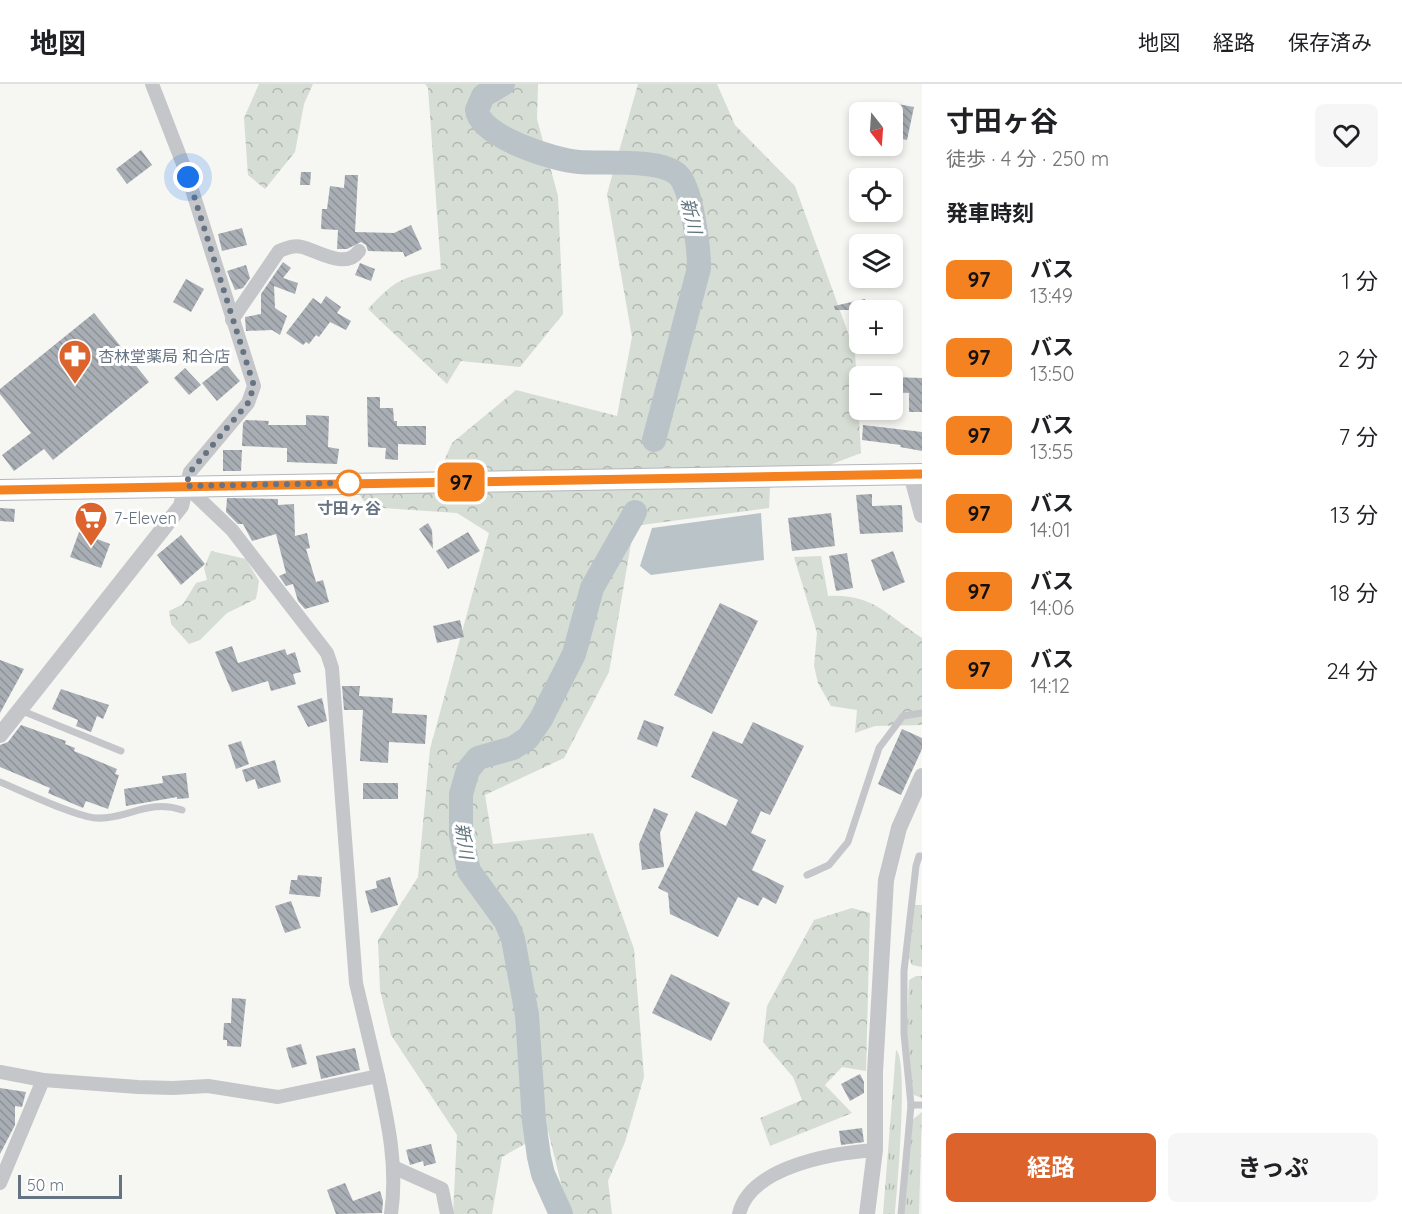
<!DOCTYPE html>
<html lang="ja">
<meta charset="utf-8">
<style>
body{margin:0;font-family:Quicksand,"Noto Sans JP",sans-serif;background:#f6f6f6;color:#202124;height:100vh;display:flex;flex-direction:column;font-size:22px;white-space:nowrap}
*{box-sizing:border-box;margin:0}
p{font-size:20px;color:#757577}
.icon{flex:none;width:33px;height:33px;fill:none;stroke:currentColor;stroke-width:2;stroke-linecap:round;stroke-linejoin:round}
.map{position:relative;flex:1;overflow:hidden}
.panel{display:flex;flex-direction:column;background:#fff;width:480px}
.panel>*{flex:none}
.badge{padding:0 12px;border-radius:9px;font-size:21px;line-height:39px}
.needle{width:39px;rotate:163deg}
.fabs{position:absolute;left:849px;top:18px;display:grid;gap:12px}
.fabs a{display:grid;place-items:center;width:54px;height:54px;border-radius:9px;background:#fff;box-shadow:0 3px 9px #0003;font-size:30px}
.scale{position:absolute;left:18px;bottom:15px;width:104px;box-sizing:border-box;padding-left:6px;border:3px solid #667382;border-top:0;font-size:16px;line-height:21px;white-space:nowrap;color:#667382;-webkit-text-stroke:4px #fff;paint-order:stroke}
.you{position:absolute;width:30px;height:30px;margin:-15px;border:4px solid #fff;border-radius:50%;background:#1a73e8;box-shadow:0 0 0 9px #1a73e833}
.map>.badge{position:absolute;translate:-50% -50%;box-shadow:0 0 0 3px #fff}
h2{padding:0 24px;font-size:22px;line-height:54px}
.round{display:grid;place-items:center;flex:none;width:63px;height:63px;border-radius:9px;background:#f6f6f6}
.headline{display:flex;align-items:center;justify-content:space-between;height:102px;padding:0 24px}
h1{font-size:28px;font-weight:700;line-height:45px}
.button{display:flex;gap:12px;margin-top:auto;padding:12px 24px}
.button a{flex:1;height:69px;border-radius:9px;background:#dc642c;color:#fff;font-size:24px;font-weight:700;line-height:69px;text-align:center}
.button a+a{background:#f6f6f6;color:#202124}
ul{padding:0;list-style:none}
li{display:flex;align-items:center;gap:18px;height:78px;padding:0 24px}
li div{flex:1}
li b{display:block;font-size:22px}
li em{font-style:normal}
li .badge{min-width:66px;font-weight:700;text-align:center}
header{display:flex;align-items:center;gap:36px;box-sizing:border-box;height:84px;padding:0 30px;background:#fff;border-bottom:2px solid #e0e0e0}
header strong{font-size:28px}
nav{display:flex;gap:33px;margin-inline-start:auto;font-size:21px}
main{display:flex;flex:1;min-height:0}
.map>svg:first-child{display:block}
</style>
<header>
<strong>地図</strong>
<nav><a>地図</a><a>経路</a><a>保存済み</a></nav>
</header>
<main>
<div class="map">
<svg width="922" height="1130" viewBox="0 0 922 1130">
<defs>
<pattern id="grass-tufts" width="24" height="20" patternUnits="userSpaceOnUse" patternTransform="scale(1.5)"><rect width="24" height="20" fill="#d6ddd4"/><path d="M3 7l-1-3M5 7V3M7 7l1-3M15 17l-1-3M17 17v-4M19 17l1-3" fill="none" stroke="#b1b8b1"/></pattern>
<pattern id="forest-crowns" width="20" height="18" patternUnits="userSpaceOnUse" patternTransform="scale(1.5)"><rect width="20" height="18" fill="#d6ddd4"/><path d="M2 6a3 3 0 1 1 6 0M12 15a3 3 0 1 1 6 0" fill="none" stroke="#b1b8b1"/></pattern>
<pattern id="building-back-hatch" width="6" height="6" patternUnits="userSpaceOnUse" patternTransform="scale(1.5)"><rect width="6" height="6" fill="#a8aeb4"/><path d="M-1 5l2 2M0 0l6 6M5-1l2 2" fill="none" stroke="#8d9298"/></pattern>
</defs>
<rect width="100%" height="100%" fill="#f6f6f3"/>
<g fill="url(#grass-tufts)">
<polygon points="915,821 922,821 922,883 912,881 909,874"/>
<polygon points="916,892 922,892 922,1014 914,1011 912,1007 907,947 909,896"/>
<path d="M896,966C909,975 897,1107 895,1130H883Z"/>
<polygon points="922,1028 919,1130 903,1130 912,1036"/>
</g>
<g fill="url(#forest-crowns)">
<polygon points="259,0 313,0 304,20 295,68 265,105 248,91 244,34"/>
<path d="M425,0H538L537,35L558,112L563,230L520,283L461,277L447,300L368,225C397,194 402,194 441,185L428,4Z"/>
<polygon points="638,0 717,0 735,41 795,102 855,268 861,369 770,404 769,424 634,442 609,588 564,674 485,711 493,760 593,749 634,865 644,993 625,1058 608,1097 612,1130 572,1130 562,1103 548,1047 502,1073 492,1130 453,1130 457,1051 391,951 380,906 378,856 418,793 430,665 489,449 457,429 368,423 357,407 432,404 452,359 516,306 617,332 632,253 607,110"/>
<polygon points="211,467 246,475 259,497 256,515 227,529 200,556 189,560 171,540 169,527 183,520 196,499 207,496 204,484"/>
<path d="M821,472L828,512C874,510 886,531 922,554V641L875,642L855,649L857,626L831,622L818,599L814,582L817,549L794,473Z"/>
<polygon points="852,824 870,829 866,987 842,983 825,1001 852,1029 770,1062 760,1034 802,1016 793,993 763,958 767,922 814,836"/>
</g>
<polygon fill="#b9c3c8" points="761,429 764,476 651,491 640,482 652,444"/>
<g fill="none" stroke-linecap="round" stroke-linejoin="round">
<g stroke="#b9c3c8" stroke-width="24">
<path d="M503,0L483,12L477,26C480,53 554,76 579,78C602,80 661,74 678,91C692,103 699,166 699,184L654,356"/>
<polyline points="561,1130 543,1090 539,1073 534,1037 527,931 513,855 506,838 469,787 461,751 461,710 468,686 478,674 513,664 528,654 541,635 574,570 592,504 635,428"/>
</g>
</g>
<g fill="url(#building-back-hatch)">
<polygon points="892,19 914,23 907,56 892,53"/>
<polygon points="141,66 152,81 127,100 116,85"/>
<polygon points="301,88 311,88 310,101 300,101"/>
<polygon points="345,91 358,91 355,148 394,149 411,141 422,165 405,173 403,168 368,167 366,161 361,158 347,165 337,165 338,146 321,145 322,125 327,125 330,102 344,104"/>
<polygon points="242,144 247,161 222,167 218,150"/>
<polygon points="283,178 291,184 283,194 298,199 295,210 274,202 275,224 287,232 280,251 272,246 246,247 245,233 261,230 261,210"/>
<polygon points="360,179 375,185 371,197 355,191"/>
<polygon points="246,181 250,194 243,204 235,206 227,187"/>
<polygon points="186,195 204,205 191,228 173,218"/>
<polygon points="326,212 341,223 337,229 351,237 346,246 330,238 319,253 316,251 309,260 306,258 303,261 286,249 313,214 321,220"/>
<polygon points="865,215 868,226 835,226 834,222"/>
<polygon points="94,229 149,298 53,376 44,365 14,387 2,371 31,349 0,310 0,305"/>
<polygon points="226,280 240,297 217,317 202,299"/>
<polygon points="185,284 201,301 189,311 174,294"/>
<polygon points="892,293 922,294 922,328 909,328 909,309 892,308"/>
<polygon points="367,313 380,313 380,324 393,324 394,337 397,337 397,342 426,342 426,361 398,360 398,376 385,375 386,364 368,363"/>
<polygon points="306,331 329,332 328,363 339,365 337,380 287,378 287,364 242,362 243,339 246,336 269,337 268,341 306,341"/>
<polygon points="863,341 922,348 922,367 900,363 901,361 862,356"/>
<polygon points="223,366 242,366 241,387 223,387"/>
<polygon points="872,410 872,422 902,421 903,448 860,450 856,411"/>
<polygon points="227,414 278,415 278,421 294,420 295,452 307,449 310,464 306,465 316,498 323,496 329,518 305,525 298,517 293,500 286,502 279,492 286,489 276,450 252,457 243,440 238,440 226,428"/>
<polygon points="0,424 15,425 14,438 0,437"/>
<polygon points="831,429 835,462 792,467 788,434"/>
<polygon points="428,439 432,446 433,465 419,445"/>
<polygon points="79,448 110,460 101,484 70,473"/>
<polygon points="468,448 480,467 448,485 436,467"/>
<polygon points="181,451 205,480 181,501 157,471"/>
<polygon points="893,467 905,498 883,507 871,476"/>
<polygon points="847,469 853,504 836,507 829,472"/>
<polygon points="720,519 758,537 712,630 674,611"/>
<polygon points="460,536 464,553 437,559 433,542"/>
<polygon points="232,562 238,579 285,565 287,571 295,568 301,588 293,590 296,600 271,607 268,597 232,608 215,568"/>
<polygon points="0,576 24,585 0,629"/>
<polygon points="342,602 360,602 359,612 393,614 392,629 427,631 425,660 389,658 388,679 360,677 363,626 344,626"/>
<polygon points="61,605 109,621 103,635 97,632 91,648 76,642 78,636 52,625"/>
<polygon points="322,614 327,637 308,643 297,622"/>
<polygon points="644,636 664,643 657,663 637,655"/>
<polygon points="753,638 804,662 770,731 761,727 751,749 766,756 752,786 784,802 776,820 763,813 758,822 738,813 718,853 670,830 668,809 658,804 696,727 726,742 738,716 691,693 713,647 742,660"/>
<polygon points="21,641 66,657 65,660 75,664 74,667 117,685 115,690 119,691 108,725 86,717 83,724 48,709 50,704 0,683 0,661 8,658"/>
<polygon points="902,645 922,654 922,665 901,711 878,700"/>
<polygon points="241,657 249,680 236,685 228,661"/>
<polygon points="275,676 281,698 258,705 255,695 246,698 242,686"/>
<polygon points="186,689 189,714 177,715 177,713 126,722 124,705 163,699 162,692"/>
<rect x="363" y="699" width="35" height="16"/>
<polygon points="654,724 668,730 660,749 664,783 642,786 639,760"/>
<polygon points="298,791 322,793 320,813 289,810 291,796 297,796"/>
<polygon points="390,793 398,821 371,829 365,807 377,804 376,797"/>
<polygon points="291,817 301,844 285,849 275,822"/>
<polygon points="671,890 730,919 711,957 652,929"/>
<polygon points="232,914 246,915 241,963 227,962 227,956 223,956 224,939 231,939"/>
<polygon points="301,960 307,980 292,984 286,964"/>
<polygon points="355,964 360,986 321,995 316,972"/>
<polygon points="860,990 864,998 864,1009 850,1017 841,1000"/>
<polygon points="0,1004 26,1008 22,1023 15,1022 15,1041 0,1070"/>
<polygon points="862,1044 864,1058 841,1061 839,1047"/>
<polygon points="431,1060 436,1079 424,1082 423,1077 410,1081 406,1066"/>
<polygon points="345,1099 353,1117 380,1107 383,1117 382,1129 336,1130 327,1106"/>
</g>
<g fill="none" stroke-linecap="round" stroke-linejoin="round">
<g stroke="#b4b8bc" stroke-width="22">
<polyline id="secondary" points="0,406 922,390"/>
</g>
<g stroke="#c4c6ca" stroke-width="7">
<polyline points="20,626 121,667"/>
<path d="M0,698C22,707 76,733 96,734C126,736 149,714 182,726"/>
<polyline points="922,772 919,772 916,782 904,887 904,950 911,1021 922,1021"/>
<polyline points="807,791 829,781 848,758 879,664 903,632 922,629"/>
<polyline points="901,1130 911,1021"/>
</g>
<g stroke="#c4c6ca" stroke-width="14">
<path d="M232,236L279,167C287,164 293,161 302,163C318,167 346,186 359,167"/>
<polyline points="0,988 43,996 138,1003 173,1004 208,1002 278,1013 378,992 356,899 332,584 327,569 232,446 186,402 190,388 248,319 254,302 188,93 152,0"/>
<path d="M378,992C388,1038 398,1083 391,1130"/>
<polyline points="393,1083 442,1105 447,1130"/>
<polyline points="0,1099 43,996"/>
<path d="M739,1130C750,1082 834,1069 875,1066"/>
</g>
<g stroke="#c4c6ca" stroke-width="16">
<polyline points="911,390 922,431"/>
<polyline points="0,651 181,422 186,402"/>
<polyline points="867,1130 875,1066 875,988 886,796 899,744 922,692"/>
</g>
<use href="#secondary" stroke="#fff" stroke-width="20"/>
</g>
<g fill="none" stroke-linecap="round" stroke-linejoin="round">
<g stroke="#fff" stroke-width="14">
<polyline id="line" points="0,406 922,390"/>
</g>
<use href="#line" stroke="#f58220" stroke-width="9"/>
<polyline stroke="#667382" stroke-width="6" stroke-dasharray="0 10.8" points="188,93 254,302 248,319 190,388 186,402 349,399"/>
</g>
<defs>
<g id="pharmacy-pin" transform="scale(1.725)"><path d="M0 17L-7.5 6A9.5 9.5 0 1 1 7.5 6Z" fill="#dc642c" stroke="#fff"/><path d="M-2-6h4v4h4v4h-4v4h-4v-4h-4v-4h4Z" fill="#fff"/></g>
<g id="supermarket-pin" transform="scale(1.725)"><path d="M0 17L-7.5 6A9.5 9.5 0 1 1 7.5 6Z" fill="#dc642c" stroke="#fff"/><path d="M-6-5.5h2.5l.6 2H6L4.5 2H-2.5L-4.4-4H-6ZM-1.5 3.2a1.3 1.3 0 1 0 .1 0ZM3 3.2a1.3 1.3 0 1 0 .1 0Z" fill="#fff"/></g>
</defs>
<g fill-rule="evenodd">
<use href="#pharmacy-pin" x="75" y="272"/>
<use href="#supermarket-pin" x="91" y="434"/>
</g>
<circle fill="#fff" stroke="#f58220" stroke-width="3" cx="349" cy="399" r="12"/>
<g text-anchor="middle" stroke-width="6" stroke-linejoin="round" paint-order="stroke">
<g font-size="16" fill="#667382" stroke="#fff" text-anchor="start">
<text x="98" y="278">杏林堂薬局 和合店</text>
<text x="114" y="440">7-Eleven</text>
</g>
<g font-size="16" font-weight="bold" fill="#667382" stroke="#fff">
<text x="349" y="430">寸田ヶ谷</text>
</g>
<g font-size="18" font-style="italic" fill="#62757f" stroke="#fff">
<text transform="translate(691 132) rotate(77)" y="6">新川</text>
<text transform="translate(464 757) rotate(82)" y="6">新川</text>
</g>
</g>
</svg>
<div class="fabs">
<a><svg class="needle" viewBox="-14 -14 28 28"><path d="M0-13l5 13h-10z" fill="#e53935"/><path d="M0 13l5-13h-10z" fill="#757577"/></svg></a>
<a><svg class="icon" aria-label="locate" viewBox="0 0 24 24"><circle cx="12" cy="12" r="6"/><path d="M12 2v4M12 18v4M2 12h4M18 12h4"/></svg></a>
<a><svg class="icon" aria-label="layers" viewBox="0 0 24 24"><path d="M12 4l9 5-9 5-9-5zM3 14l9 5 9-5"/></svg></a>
<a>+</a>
<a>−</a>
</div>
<div class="scale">50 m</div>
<div class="you" style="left:188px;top:93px"></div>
<b class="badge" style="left:461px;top:398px;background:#f58220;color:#111">97</b>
</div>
<section class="panel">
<div class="headline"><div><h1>寸田ヶ谷</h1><p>徒歩 · 4 分 · 250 m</p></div><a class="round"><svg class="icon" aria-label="heart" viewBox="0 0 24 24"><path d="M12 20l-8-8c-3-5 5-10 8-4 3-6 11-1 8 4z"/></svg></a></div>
<h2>発車時刻</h2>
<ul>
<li><span class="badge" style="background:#f58220;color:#111">97</span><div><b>バス</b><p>13:49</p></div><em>1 分</em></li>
<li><span class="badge" style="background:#f58220;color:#111">97</span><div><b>バス</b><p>13:50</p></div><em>2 分</em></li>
<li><span class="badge" style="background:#f58220;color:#111">97</span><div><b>バス</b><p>13:55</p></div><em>7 分</em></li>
<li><span class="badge" style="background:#f58220;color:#111">97</span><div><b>バス</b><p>14:01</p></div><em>13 分</em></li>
<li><span class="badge" style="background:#f58220;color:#111">97</span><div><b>バス</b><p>14:06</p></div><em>18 分</em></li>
<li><span class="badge" style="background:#f58220;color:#111">97</span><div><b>バス</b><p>14:12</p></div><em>24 分</em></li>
</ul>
<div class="button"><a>経路</a><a>きっぷ</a></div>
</section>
</main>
